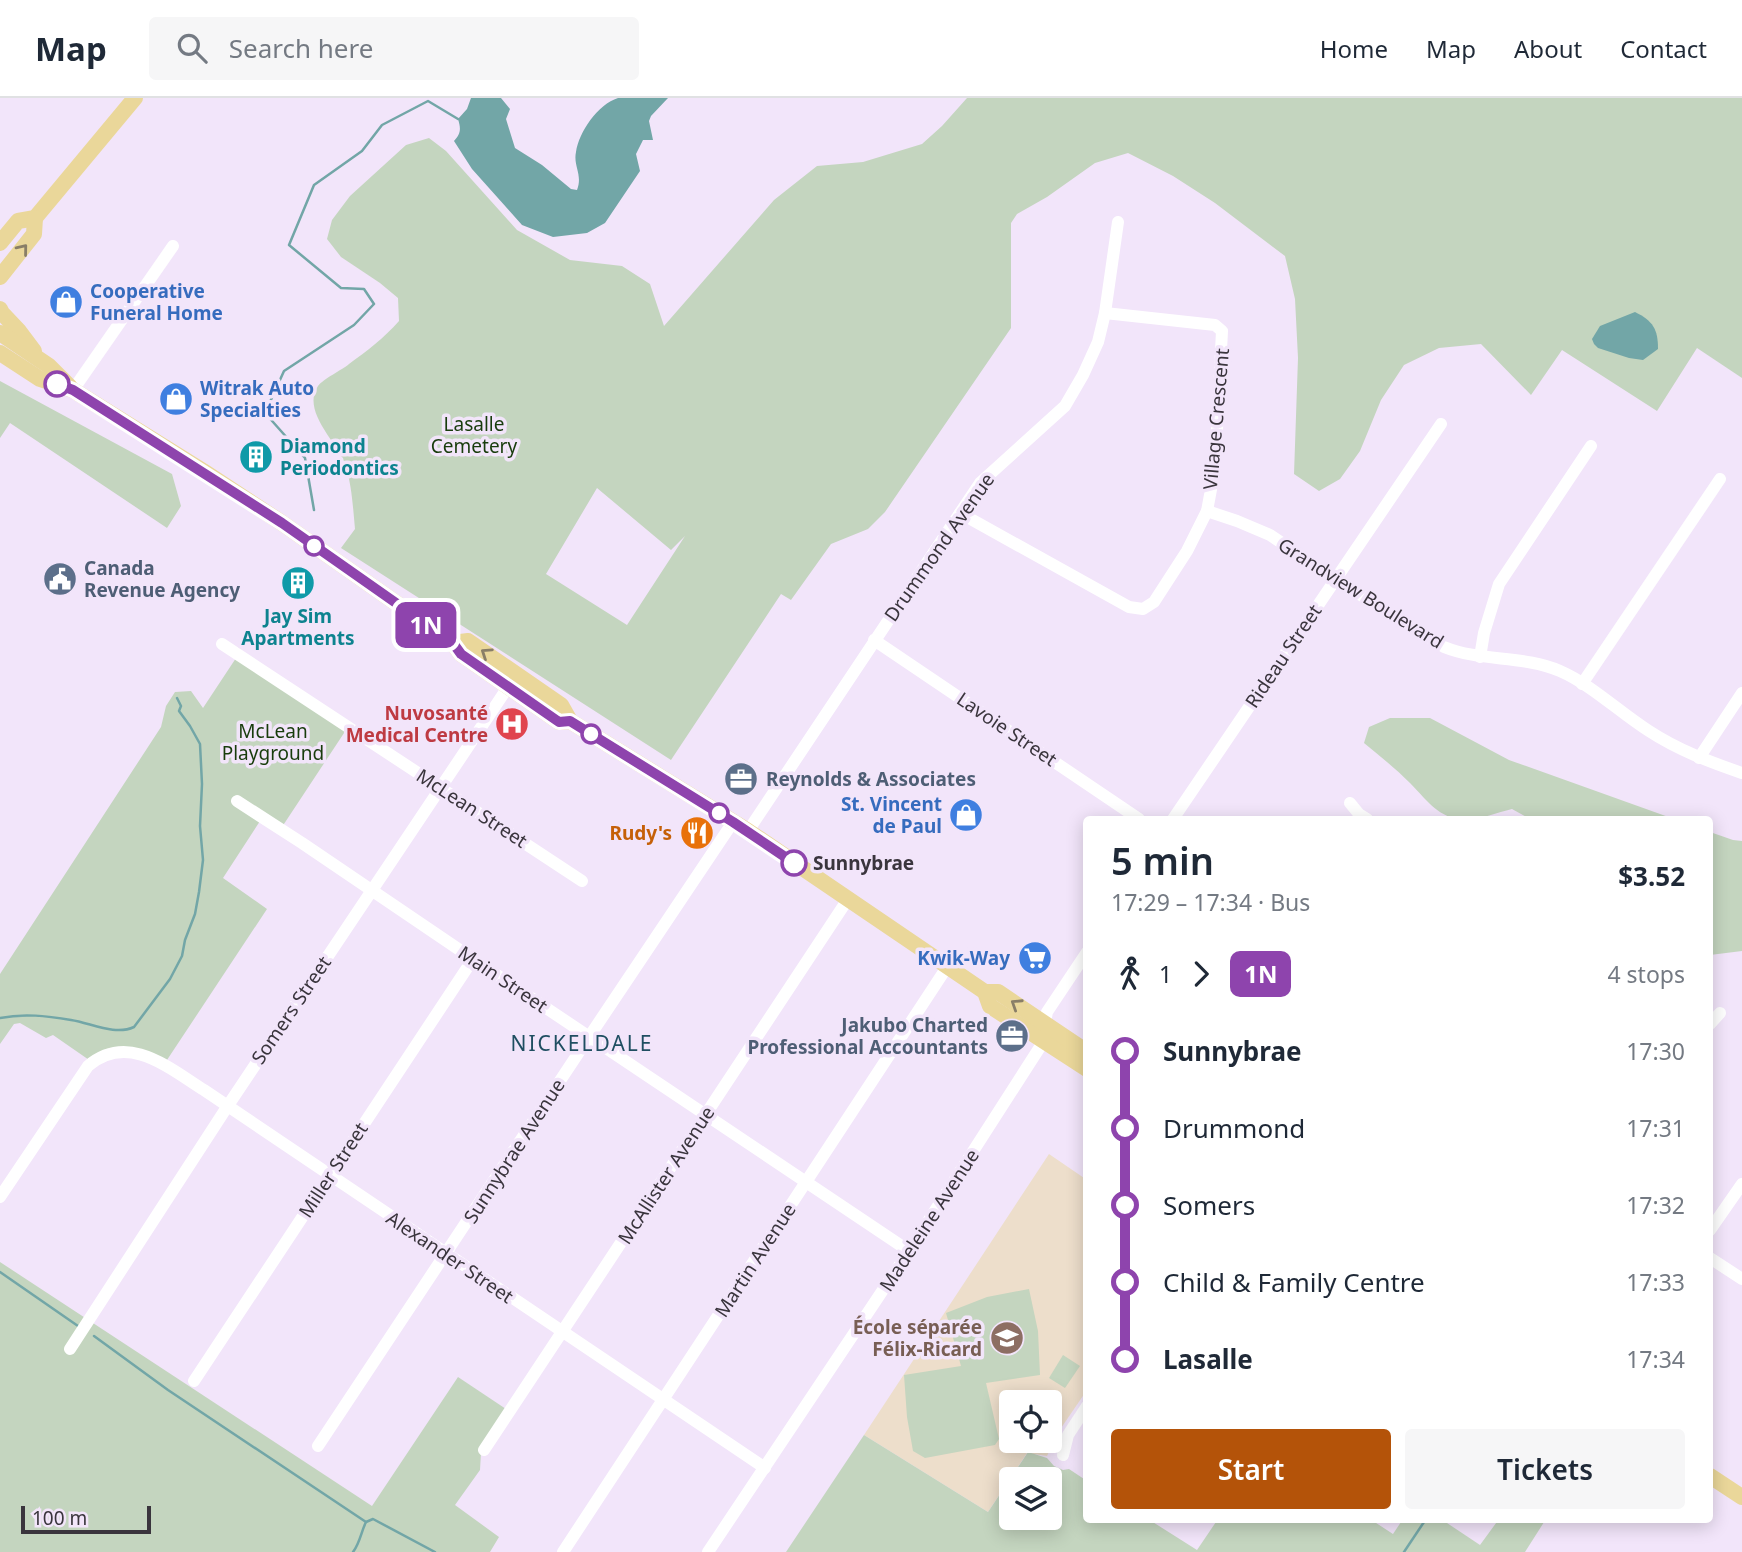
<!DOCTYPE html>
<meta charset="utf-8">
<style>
body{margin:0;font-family:"Noto Sans",sans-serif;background:#f6f6f7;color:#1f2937;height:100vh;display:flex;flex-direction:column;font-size:26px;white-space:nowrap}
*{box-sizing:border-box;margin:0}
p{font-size:23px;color:#747a83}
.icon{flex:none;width:38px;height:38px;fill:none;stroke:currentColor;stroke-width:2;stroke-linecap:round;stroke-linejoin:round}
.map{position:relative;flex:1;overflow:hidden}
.sheet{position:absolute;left:1083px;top:718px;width:630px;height:707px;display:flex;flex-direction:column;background:#fff;border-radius:7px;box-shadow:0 4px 18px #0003}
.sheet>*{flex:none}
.badge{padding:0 14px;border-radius:10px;font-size:24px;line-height:46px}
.controls{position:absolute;left:999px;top:1292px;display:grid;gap:14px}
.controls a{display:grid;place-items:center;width:63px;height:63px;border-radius:7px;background:#fff;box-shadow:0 4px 18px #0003;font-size:35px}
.scale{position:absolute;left:21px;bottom:18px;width:130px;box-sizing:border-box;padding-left:7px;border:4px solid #3a353d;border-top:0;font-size:19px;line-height:24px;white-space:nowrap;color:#3a353d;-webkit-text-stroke:5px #f2e5fa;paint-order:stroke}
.map>.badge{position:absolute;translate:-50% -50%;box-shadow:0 0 0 4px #fff}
.legs{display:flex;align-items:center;gap:10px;height:77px;padding:0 28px;font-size:23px}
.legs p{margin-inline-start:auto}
.head{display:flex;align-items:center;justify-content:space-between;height:119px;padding:0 28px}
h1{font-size:38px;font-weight:600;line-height:52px}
.cta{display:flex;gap:14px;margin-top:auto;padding:14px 28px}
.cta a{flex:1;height:80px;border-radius:7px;background:#b45309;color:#fff;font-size:28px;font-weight:600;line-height:80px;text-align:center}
.cta a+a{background:#f6f6f7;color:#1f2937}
ul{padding:0 28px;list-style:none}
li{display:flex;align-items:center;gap:24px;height:77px;font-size:26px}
li i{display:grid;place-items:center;width:10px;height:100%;margin:0 9px;background:currentColor}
li i::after{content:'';width:18px;height:18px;margin:-9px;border:5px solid;border-radius:50%;background:#fff}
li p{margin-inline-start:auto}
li:first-child i{background:linear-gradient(#0000 50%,currentColor 0)}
li:last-child i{background:linear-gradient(currentColor 50%,#0000 0)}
header{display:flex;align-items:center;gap:42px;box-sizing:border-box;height:98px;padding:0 35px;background:#fff;border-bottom:2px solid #e0e1e3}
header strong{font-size:33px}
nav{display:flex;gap:38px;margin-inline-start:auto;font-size:24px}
.search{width:490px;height:63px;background:#f6f6f7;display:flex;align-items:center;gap:18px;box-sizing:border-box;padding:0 24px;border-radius:7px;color:#747a83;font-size:26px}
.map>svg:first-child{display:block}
</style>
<header>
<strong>Map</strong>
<div class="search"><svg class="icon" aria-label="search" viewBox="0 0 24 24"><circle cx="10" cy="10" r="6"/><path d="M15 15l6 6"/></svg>Search here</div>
<nav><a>Home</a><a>Map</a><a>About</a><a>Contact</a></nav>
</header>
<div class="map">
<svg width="1742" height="1454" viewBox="0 0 1742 1454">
<rect width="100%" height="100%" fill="#f2e5fa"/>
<path fill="#eddecb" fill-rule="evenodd" d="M1049,1056L1087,1082V1292L1059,1333L1047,1358L1027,1355L988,1414L864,1337ZM1012,1304H1050V1342H1012Z"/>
<g fill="#c4d5bf" fill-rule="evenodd">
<path d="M967,0H1742V280L1697,250L1657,313L1562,252L1531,297L1481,246L1439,250L1404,267L1381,302L1360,353L1340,381L1319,393L1294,376L1298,260L1295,201L1285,158L1215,105L1173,78L1128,55L1095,65L1047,99L1017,116L1011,125V230L885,414L868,431L831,446L791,502L781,496L671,662L341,450L355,431C353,410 352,387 345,366C337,344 301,313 318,288C323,281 342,272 349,266C367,253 384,240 399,223L398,200L380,185L341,159L327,141L332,122L350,98L406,47L429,40L446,53L517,132L570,162L622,168L650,186L664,228L774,102L817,68L863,64L922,46L942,28ZM597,390L671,452L685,438L627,527L546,476Z"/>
<polygon points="0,283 172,376 181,408 167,430 10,325 0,340"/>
<polygon points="238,557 348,629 280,732 262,720 223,780 267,811 165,965 133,953 92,964 53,937 46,940 20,925 14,926 0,946 0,876 161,629 166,608 175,594 191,593 203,610"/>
<path d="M1390,620H1430L1509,662L1674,721H1530L1512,711C1495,715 1476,724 1458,721C1437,718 1424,699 1410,685C1396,671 1380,658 1364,645L1369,629Z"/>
<polygon points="1710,734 1733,742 1742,743 1742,853 1710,857"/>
<polygon points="0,1164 372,1408 458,1279 509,1313 481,1355 480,1372 455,1407 499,1439 490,1454 0,1454"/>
<polygon points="1029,1191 1038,1233 1040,1277 986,1285 999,1341 995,1347 925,1360 913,1353 907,1319 904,1277 961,1268 946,1215 987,1199"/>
<polygon points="1063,1257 1080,1268 1065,1290 1049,1280"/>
<path d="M864,1337L988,1414L1028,1354L1047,1360L1054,1368L1063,1372L1069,1371L1087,1383V1421H1148L1197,1452L1218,1421H1370L1393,1436L1403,1421H1441L1480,1447L1499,1421H1546L1525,1454H786ZM1012,1381H1050V1419H1012Z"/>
</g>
<g fill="#72a6a7">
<path d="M471,0H501L510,11L506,21L515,50L542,67L571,91L577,92C583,77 573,68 576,54C579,34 598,6 618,0C630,0 655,0 668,0L651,18L649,23L653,42H643L636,56L640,73L605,125L587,135L553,139L522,127L472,71L454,43C461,35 461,31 458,21L467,11Z"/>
<path d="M1635,214C1653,223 1658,231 1658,251L1643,262L1629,260L1598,250L1594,246L1592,241L1600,228Z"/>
</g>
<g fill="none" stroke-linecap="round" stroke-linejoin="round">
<g stroke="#72a6a7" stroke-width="2.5">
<polyline points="314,412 305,360 265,315 284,273 354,227 374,206 364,191 341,190 289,147 314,87 362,53 382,27 428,3 458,21"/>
<path d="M0,920C24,915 47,918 71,922C91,925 115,938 134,929L170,881L182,858L185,842L195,816L199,794L203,762L200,728L202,686L200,646L190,628L179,613L181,608L177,600"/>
<polyline points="0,1174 78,1228"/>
<polyline points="94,1238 168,1292 366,1424 373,1421 435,1454"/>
<path d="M353,1454C360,1445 361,1434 366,1424"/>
<polyline points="1404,1454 1426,1421"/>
</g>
<g stroke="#fff" stroke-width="12">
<polyline points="73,292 173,148"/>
<path d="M1207,413L1237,423L1270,437L1335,481L1444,549C1481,564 1523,557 1560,573C1592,587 1619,614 1649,633C1678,652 1710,664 1742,675"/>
<polyline points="960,415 1129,509 1143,511 1154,504 1187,453 1207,413 1215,370 1222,233 1215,227 1105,215"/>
<polyline points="874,542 1139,721"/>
<polyline points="222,546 582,783"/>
<polyline points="1480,559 1484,535 1499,486 1591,348"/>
<polyline points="1582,586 1720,381"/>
<polyline points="1699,660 1742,595"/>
<polyline points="237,703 302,745 473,861 909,1153"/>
<polyline points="1350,705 1359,716 1367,721"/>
<polyline points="1173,721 1441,326"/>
<polyline points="748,733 980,385 1065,308 1083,277 1098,244 1105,215 1118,124"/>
<polyline points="1710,926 1720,915"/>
<path d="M0,1099L88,968C128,934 169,970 204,992L765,1370"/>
<polyline points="1710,1132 1742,1086"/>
<polyline points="1710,1160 1742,1181"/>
<polyline points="70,1251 227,1009 512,583"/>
<polyline points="194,1283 473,861"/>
<polyline points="318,1348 589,939 733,724"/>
<polyline points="484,1352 848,801"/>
<polyline points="1063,1357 1068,1337 1087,1308"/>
<polyline points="563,1454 947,869"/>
<polyline points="708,1454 909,1153 1040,949 1047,914 1087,854"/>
</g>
<g stroke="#ead79a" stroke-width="16">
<polyline points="0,145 18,123 35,120 135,0"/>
<polyline points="0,179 34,136 35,120"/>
<polyline points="0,211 2,215 19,233 34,253"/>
<polyline points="0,235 49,268 70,289"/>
<polyline points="0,255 40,281 73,292 203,373 282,425 453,545 461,556 559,624 570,623"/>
<polyline points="453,545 468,543 561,607 570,623 748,733 985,894 990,908 1087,971"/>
<polyline points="985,894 998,894 1087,954"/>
<polyline points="1710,1378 1742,1399"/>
</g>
</g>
<defs><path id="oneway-chevron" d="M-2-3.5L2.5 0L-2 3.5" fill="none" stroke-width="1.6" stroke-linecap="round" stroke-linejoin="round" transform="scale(1.75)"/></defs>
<g stroke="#897e67">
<use href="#oneway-chevron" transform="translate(23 151) rotate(-51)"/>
<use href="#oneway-chevron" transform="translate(486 555) rotate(-146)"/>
<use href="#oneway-chevron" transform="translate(1016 906) rotate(-147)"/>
</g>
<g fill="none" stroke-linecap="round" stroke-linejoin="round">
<g stroke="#fff" stroke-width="16">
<polyline id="line-1" points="57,286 73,292 282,425 453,545 461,556 559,624 570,623 733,724 794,765"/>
</g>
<use href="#line-1" stroke="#8e44ad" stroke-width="10"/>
</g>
<defs>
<g id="shop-disc" transform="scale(1.75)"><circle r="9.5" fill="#3f7fe0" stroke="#f2e5fa"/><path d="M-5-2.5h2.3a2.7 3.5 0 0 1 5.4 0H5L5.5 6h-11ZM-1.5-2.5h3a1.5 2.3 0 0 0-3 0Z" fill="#fff"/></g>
<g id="building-disc" transform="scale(1.75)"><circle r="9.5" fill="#0f9aa8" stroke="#f2e5fa"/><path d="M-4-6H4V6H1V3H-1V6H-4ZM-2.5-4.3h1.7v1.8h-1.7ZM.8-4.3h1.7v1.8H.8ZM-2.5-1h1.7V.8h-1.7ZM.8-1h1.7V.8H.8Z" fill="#fff"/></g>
<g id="civic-disc" transform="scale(1.75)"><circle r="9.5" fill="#5c6f8a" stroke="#f2e5fa"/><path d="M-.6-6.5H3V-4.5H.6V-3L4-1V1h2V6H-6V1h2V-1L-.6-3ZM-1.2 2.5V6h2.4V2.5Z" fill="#fff"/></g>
<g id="hospital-disc" transform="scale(1.75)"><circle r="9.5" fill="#e0444e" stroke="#f2e5fa"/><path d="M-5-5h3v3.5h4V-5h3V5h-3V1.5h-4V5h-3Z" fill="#fff"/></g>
<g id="office-disc" transform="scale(1.75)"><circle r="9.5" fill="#5c6f8a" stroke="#f2e5fa"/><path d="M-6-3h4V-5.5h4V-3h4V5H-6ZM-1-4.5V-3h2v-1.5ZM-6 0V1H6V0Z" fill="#fff"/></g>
<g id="restaurant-disc" transform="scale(1.75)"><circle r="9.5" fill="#e8710a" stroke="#f2e5fa"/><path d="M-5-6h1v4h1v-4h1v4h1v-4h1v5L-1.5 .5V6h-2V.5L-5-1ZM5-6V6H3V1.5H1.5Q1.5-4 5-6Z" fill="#fff"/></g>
<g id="supermarket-disc" transform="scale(1.75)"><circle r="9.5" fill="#3f7fe0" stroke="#f2e5fa"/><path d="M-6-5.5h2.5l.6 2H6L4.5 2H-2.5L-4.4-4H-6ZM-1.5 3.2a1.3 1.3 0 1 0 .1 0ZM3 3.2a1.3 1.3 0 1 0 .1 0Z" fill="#fff"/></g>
<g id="school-disc" transform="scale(1.75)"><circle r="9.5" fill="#8d6e63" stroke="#f2e5fa"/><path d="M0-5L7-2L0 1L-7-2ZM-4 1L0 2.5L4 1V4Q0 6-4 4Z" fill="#fff"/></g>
</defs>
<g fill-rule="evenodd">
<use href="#shop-disc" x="66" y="204"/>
<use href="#shop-disc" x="176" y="301"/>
<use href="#building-disc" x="256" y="359"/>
<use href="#civic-disc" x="60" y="481"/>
<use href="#building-disc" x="298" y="485"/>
<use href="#hospital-disc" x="512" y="626"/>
<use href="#office-disc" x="741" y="681"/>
<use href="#shop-disc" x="966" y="717"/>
<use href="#restaurant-disc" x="697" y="735"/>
<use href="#supermarket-disc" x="1035" y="860"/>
<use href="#office-disc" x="1012" y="938"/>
<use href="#school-disc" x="1007" y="1240"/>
</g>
<g fill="#fff" stroke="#8e44ad" stroke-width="3.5">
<circle cx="57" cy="286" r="12"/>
<circle cx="314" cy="448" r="9"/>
<circle cx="591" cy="636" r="9"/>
<circle cx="719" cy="715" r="9"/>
<circle cx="794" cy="765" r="12"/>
</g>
<g text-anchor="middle" stroke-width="7" stroke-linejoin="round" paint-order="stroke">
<g font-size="19" font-weight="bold" fill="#366cbe" stroke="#f2e5fa" text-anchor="start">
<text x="90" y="200">Cooperative<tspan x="90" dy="22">Funeral Home</tspan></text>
<text x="200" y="297">Witrak Auto<tspan x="200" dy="22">Specialties</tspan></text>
<text x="942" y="713" text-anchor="end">St. Vincent<tspan x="942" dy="22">de Paul</tspan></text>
<text x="1010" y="867" text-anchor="end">Kwik-Way</text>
</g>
<g font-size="19" fill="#3a353d" stroke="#f2e5fa">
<text transform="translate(1216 321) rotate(-85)" y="7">Village Crescent</text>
<text transform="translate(939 449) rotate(-55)" y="7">Drummond Avenue</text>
<text transform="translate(1361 495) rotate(32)" y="7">Grandview Boulevard</text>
<text transform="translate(1283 558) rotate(-56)" y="7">Rideau Street</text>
<text transform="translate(1007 631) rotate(34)" y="7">Lavoie Street</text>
<text transform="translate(472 710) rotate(33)" y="7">McLean Street</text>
<text transform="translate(503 881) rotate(34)" y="7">Main Street</text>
<text transform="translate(291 912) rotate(-56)" y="7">Somers Street</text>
<text transform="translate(514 1053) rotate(-57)" y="7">Sunnybrae Avenue</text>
<text transform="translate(333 1072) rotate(-57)" y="7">Miller Street</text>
<text transform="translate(666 1077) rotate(-57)" y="7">McAllister Avenue</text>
<text transform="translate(929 1122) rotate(-57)" y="7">Madeleine Avenue</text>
<text transform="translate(450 1159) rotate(34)" y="7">Alexander Street</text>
<text transform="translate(755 1162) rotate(-57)" y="7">Martin Avenue</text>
</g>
<g font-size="19" fill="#183c0c" stroke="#f2e5fa">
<text x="474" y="333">Lasalle<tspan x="474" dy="22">Cemetery</tspan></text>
<text x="273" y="640">McLean<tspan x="273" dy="22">Playground</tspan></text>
</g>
<g font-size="19" font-weight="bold" fill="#0d838f" stroke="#f2e5fa" text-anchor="start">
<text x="280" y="355">Diamond<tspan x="280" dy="22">Periodontics</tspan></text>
<text x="298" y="525" text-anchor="middle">Jay Sim<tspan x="298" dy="22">Apartments</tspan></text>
</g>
<g font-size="19" font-weight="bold" fill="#4e5e75" stroke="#f2e5fa" text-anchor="start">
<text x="84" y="477">Canada<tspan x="84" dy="22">Revenue Agency</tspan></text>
<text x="766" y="688">Reynolds &amp; Associates</text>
<text x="988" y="934" text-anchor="end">Jakubo Charted<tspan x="988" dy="22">Professional Accountants</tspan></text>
</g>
<g font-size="19" font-weight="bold" fill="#be3a42" stroke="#f2e5fa" text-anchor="end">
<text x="488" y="622">Nuvosanté<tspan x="488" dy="22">Medical Centre</tspan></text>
</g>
<g font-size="19" font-weight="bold" fill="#c56008" stroke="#f2e5fa" text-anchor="end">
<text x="672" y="742">Rudy's</text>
</g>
<g font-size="19" font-weight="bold" fill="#3a353d" stroke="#f2e5fa" text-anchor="start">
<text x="813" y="772">Sunnybrae</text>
</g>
<g font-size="19" font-weight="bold" fill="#785e54" stroke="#f2e5fa" text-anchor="end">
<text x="982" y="1236">École séparée<tspan x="982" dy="22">Félix-Ricard</tspan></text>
</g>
<g font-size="21" letter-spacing="2" fill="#1f4e61" stroke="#f2e5fa">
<text x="582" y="953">NICKELDALE</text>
</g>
</g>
</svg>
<div class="controls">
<a><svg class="icon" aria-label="locate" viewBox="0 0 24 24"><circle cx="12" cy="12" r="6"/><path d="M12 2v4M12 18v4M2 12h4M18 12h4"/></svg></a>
<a><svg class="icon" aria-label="layers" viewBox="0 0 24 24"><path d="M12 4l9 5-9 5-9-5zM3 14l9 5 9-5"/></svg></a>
</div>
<div class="scale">100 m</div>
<b class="badge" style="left:426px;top:527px;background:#8e44ad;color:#fff">1N</b>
<section class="sheet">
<div class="head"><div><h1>5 min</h1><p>17:29 – 17:34 · Bus</p></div><b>$3.52</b></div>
<div class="legs"><svg class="icon" aria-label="walk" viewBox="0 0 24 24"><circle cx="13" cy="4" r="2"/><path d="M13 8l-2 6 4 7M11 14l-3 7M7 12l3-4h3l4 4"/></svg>1<svg class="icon" aria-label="forward" viewBox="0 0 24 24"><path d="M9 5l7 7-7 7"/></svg><b class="badge" style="background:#8e44ad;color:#fff">1N</b><p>4 stops</p></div>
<ul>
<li><i style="color:#8e44ad"></i><b>Sunnybrae</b><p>17:30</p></li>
<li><i style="color:#8e44ad"></i><span>Drummond</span><p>17:31</p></li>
<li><i style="color:#8e44ad"></i><span>Somers</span><p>17:32</p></li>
<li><i style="color:#8e44ad"></i><span>Child &amp; Family Centre</span><p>17:33</p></li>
<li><i style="color:#8e44ad"></i><b>Lasalle</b><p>17:34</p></li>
</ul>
<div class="cta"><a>Start</a><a>Tickets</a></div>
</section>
</div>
